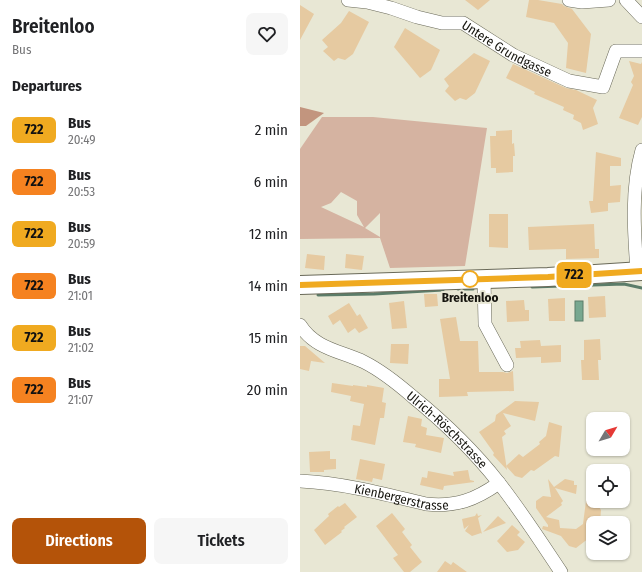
<!DOCTYPE html>
<meta charset="utf-8">
<style>
body{margin:0;font-family:"Fira Sans Condensed",sans-serif;background:#f6f6f6;color:#202124;height:100vh;display:flex;flex-direction:column;font-size:15px;white-space:nowrap}
*{box-sizing:border-box;margin:0}
p{font-size:13px;color:#757577}
.icon{flex:none;width:22px;height:22px;fill:none;stroke:currentColor;stroke-width:2;stroke-linecap:round;stroke-linejoin:round}
.map{position:relative;flex:1;overflow:hidden}
.details{display:flex;flex-direction:column;background:#fff;width:300px}
.details>*{flex:none}
.badge{padding:0 8px;border-radius:6px;font-size:14px;line-height:26px}
.needle{width:26px;rotate:52deg}
.fabs{position:absolute;left:286px;top:412px;display:grid;gap:8px}
.fabs a{display:grid;place-items:center;width:44px;height:44px;border-radius:8px;background:#fff;box-shadow:0 1px 3px #0004;font-size:20px}
.map>.badge{position:absolute;translate:-50% -50%;box-shadow:0 0 0 2px #fff}
h2{padding:0 12px;font-size:15px;line-height:36px}
.round{display:grid;place-items:center;flex:none;width:42px;height:42px;border-radius:8px;background:#f6f6f6}
.overview{display:flex;align-items:center;justify-content:space-between;height:68px;padding:0 12px}
h1{font-size:19px;font-weight:600;line-height:30px}
.cta{display:flex;gap:8px;margin-top:auto;padding:8px 12px}
.cta a{flex:1;height:46px;border-radius:8px;background:#b45309;color:#fff;font-size:16px;font-weight:600;line-height:46px;text-align:center}
.cta a+a{background:#f6f6f6;color:#202124}
ul{padding:0;list-style:none}
li{display:flex;align-items:center;gap:12px;height:52px;padding:0 12px}
li div{flex:1}
li b{display:block;font-size:15px}
li em{font-style:normal}
li .badge{min-width:44px;font-weight:700;text-align:center}
main{display:flex;flex:1;min-height:0}
.map>svg:first-child{display:block}
</style>
<main>
<section class="details">
<div class="overview"><div><h1>Breitenloo</h1><p>Bus</p></div><a class="round"><svg class="icon" aria-label="heart" viewBox="0 0 24 24"><path d="M12 20l-8-8c-3-5 5-10 8-4 3-6 11-1 8 4z"/></svg></a></div>
<h2>Departures</h2>
<ul>
<li><span class="badge" style="background:#f0aa20;color:#111">722</span><div><b>Bus</b><p>20:49</p></div><em>2 min</em></li>
<li><span class="badge" style="background:#f58220;color:#111">722</span><div><b>Bus</b><p>20:53</p></div><em>6 min</em></li>
<li><span class="badge" style="background:#f0aa20;color:#111">722</span><div><b>Bus</b><p>20:59</p></div><em>12 min</em></li>
<li><span class="badge" style="background:#f58220;color:#111">722</span><div><b>Bus</b><p>21:01</p></div><em>14 min</em></li>
<li><span class="badge" style="background:#f0aa20;color:#111">722</span><div><b>Bus</b><p>21:02</p></div><em>15 min</em></li>
<li><span class="badge" style="background:#f58220;color:#111">722</span><div><b>Bus</b><p>21:07</p></div><em>20 min</em></li>
</ul>
<div class="cta"><a>Directions</a><a>Tickets</a></div>
</section>
<div class="map">
<svg width="342" height="572" viewBox="0 0 342 572">
<rect width="100%" height="100%" fill="#e8e7d4"/>
<path fill="#d5b3a1" fill-rule="evenodd" d="M22,117H73L187,128L165,266L90,268L80,238L0,239V149ZM41,192L57,201V215L64,227L21,207L31,203ZM80,213V237L65,228Z"/>
<polygon fill="#c2957e" points="0,107 24,113 6,126 0,126"/>
<rect fill="#78a890" stroke="#5b7c69" x="275" y="301" width="8" height="20"/>
<g fill="none" stroke-linecap="round" stroke-linejoin="round">
<g stroke="#5b7c69" stroke-width="3">
<polyline points="232,287 324,284 342,288"/>
<polyline points="158,289 173,289"/>
<polyline points="18,295 74,294 143,290"/>
</g>
</g>
<g fill="#e6caa1">
<polygon points="165,0 190,0 178,10"/>
<polygon points="229,0 238,0 262,4 264,6 272,9 291,34 286,73 266,68 268,43 254,23 226,17"/>
<polygon points="0,5 14,14 0,40"/>
<polygon points="49,11 69,22 53,54 45,60 38,58 34,61 23,51 28,47 22,40 41,23"/>
<polygon points="105,28 140,50 131,70 120,78 94,47"/>
<polygon points="174,53 190,61 175,93 166,100 160,98 155,101 145,91 149,86 144,79"/>
<polygon points="329,61 341,64 342,62 342,117 338,125 319,118 333,85 331,82 334,76"/>
<polygon points="213,64 266,88 276,90 297,100 293,108 298,124 283,130 281,123 273,119 274,115 263,110 264,107 234,94 235,92 206,78"/>
<polygon points="212,130 212,144 214,143 215,156 213,156 213,172 196,173 196,168 191,168 190,136 196,136 196,131"/>
<polygon points="296,152 321,158 321,166 310,166 310,186 321,185 320,202 308,203 308,211 291,213 289,201 293,201"/>
<polygon points="189,214 208,214 208,248 189,247"/>
<polygon points="294,224 295,249 299,249 299,258 266,259 266,249 229,250 228,227"/>
<polygon points="7,254 25,256 24,270 5,268"/>
<polygon points="46,254 64,256 62,270 45,268"/>
<polygon points="124,294 137,294 138,306 125,307"/>
<polygon points="305,296 306,317 289,318 288,297"/>
<polygon points="265,298 265,321 249,321 248,299"/>
<polygon points="224,300 225,310 229,310 229,321 207,322 206,301"/>
<polygon points="104,301 107,328 92,329 89,303"/>
<polygon points="49,303 57,316 60,314 68,328 59,333 55,328 48,333 40,320 33,325 28,316"/>
<polygon points="156,317 160,341 178,341 179,372 203,372 207,373 213,371 214,391 167,392 168,396 139,397 139,379 150,379 140,319"/>
<polygon points="300,339 301,360 298,360 299,380 282,380 281,360 284,360 284,340"/>
<polygon points="240,340 241,346 261,345 261,362 241,363 241,357 216,358 215,348 221,348 220,341"/>
<polygon points="91,344 109,344 108,364 90,363"/>
<polygon points="0,346 5,346 25,363 11,361 9,371 0,369"/>
<polygon points="32,383 53,386 53,385 67,387 67,385 84,388 82,402 86,403 84,418 80,418 75,445 51,440 53,425 60,426 64,404 50,401 51,396 31,392"/>
<polygon points="215,401 239,402 235,421 203,413 211,426 204,431 206,434 202,437 207,470 193,455 194,453 179,432 195,421 196,415"/>
<polygon points="108,416 122,419 121,426 127,428 126,435 144,438 141,453 115,447 116,444 103,442"/>
<polygon points="249,422 262,426 259,457 255,456 234,471 231,470 222,478 215,476 206,466 219,454 223,457 240,444 239,442 246,436"/>
<polygon points="30,451 30,459 36,459 36,469 24,470 24,472 10,472 9,452"/>
<polygon points="60,459 85,464 82,480 73,478 72,482 56,479"/>
<polygon points="168,470 170,480 174,481 174,482 144,486 143,490 120,485 122,477 127,478 128,471 154,476 153,472"/>
<polygon points="248,479 254,487 265,479 274,481 274,485 277,485 276,494 255,488 263,501 261,503 262,505 246,517 259,520 260,528 276,529 283,524 286,501 296,503 301,510 300,523 293,523 293,535 276,548 269,546 261,536 242,529 243,526 248,527 248,525 236,508 236,501 243,496 251,497"/>
<polygon points="45,503 57,517 44,527 45,528 41,531 42,532 25,545 14,530 29,516 28,514 38,506 39,507"/>
<polygon points="92,513 105,529 102,532 112,545 110,547 122,562 110,572 104,572 93,558 98,555 76,526"/>
<polygon points="177,513 178,516 182,515 178,518 182,534 181,533 172,536 165,531 169,525 164,529 162,519 175,516"/>
<polygon points="198,516 206,523 183,532"/>
<polygon points="212,525 220,532 217,535 225,542 218,550 207,552 197,541"/>
<polygon points="145,561 151,565 153,562 167,572 137,572"/>
</g>
<g fill="none" stroke-linecap="round" stroke-linejoin="round">
<g stroke="#696958" stroke-width="14">
<g id="minor">
<path id="s1" d="M48,0L67,2L91,8L117,17L142,23H163L213,55L269,81L303,87L316,51H342"/>
<polyline points="269,0 282,2 309,0"/>
<polyline points="326,0 342,17"/>
<path d="M337,271C334,231 331,189 342,150"/>
<polyline points="184,279 185,324 207,365"/>
<path id="s2" d="M0,325C15,349 41,351 64,362C82,371 98,384 113,397C145,423 174,451 199,483C221,511 241,542 261,572"/>
<path id="s3" d="M0,481C43,483 85,494 126,504C156,507 175,500 199,483"/>
</g>
</g>
<g stroke="#696958" stroke-width="20">
<polyline id="secondary" points="0,285 248,277 342,271"/>
</g>
<use href="#minor" stroke="#fff" stroke-width="13"/>
<use href="#secondary" stroke="#fff" stroke-width="18"/>
</g>
<g fill="none" stroke-linecap="round" stroke-linejoin="round">
<g stroke="#fff" stroke-width="9">
<polyline id="line" points="0,285 248,277 342,271"/>
</g>
<use href="#line" stroke="#f0aa20" stroke-width="6"/>
</g>
<circle fill="#fff" stroke="#f0aa20" stroke-width="2" cx="170" cy="279" r="8"/>
<g text-anchor="middle" stroke-width="4" stroke-linejoin="round" paint-order="stroke">
<g font-size="13" fill="#16150f" stroke="#e8e7d4">
<text dy="5" stroke="none"><textPath href="#s1" startOffset="169">Untere Grundgasse</textPath></text>
<text dy="5" stroke="none"><textPath href="#s2" startOffset="183">Ulrich-Röschstrasse</textPath></text>
<text dy="5" stroke="none"><textPath href="#s3" startOffset="103">Kienbergerstrasse</textPath></text>
</g>
<g font-size="13" font-weight="bold" fill="#16150f" stroke="#e8e7d4">
<text x="170" y="302">Breitenloo</text>
</g>
</g>
</svg>
<div class="fabs">
<a><svg class="needle" viewBox="-14 -14 28 28"><path d="M0-13l5 13h-10z" fill="#e53935"/><path d="M0 13l5-13h-10z" fill="#757577"/></svg></a>
<a><svg class="icon" aria-label="locate" viewBox="0 0 24 24"><circle cx="12" cy="12" r="6"/><path d="M12 2v4M12 18v4M2 12h4M18 12h4"/></svg></a>
<a><svg class="icon" aria-label="layers" viewBox="0 0 24 24"><path d="M12 4l9 5-9 5-9-5zM3 14l9 5 9-5"/></svg></a>
</div>
<b class="badge" style="left:274px;top:275px;background:#f0aa20;color:#111">722</b>
</div>
</main>
